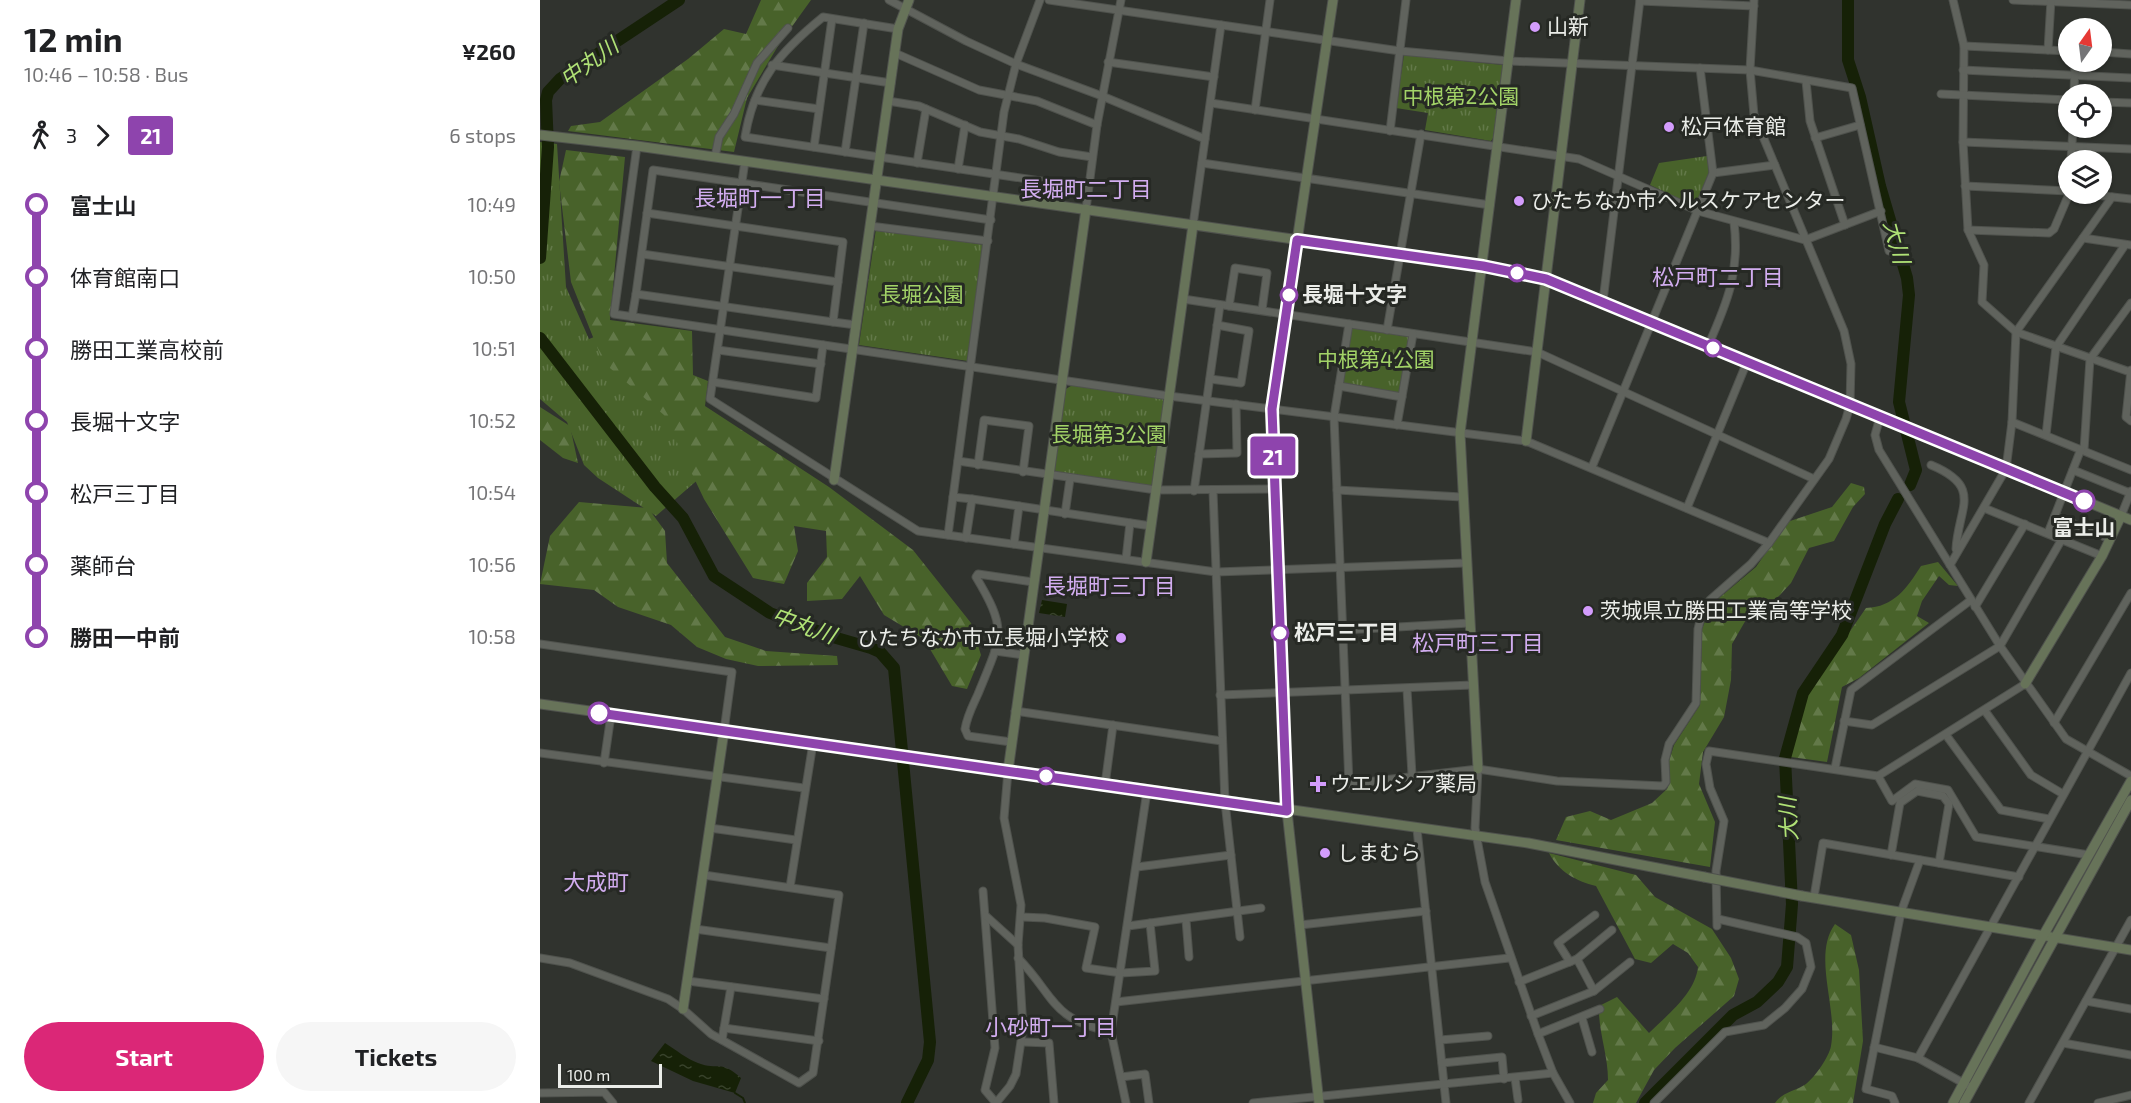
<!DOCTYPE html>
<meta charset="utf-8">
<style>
body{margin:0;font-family:"Exo 2","Noto Sans JP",sans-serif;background:#f6f6f6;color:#202124;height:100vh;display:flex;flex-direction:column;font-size:22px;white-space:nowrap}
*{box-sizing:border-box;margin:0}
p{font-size:20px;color:#757577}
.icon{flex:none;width:33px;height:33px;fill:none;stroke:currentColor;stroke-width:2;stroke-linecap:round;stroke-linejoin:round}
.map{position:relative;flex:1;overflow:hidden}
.details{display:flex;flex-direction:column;background:#fff;width:540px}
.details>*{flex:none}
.badge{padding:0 12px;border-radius:4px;font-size:21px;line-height:39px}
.needle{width:39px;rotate:14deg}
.controls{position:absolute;left:1518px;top:18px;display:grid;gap:12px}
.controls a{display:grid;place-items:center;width:54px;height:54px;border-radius:50%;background:#fff;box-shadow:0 2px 4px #0004;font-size:30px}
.scale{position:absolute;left:18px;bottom:15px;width:104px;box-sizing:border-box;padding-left:6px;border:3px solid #ebede9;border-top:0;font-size:16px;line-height:21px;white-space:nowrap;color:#ebede9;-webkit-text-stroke:4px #262924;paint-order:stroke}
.map>.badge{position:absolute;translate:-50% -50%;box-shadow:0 0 0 3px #fff}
.legs{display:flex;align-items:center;gap:9px;height:66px;padding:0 24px;font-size:20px}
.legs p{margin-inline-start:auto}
.overview{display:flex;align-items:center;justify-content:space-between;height:102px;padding:0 24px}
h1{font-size:33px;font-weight:700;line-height:45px}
.primary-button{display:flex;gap:12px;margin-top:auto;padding:12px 24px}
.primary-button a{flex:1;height:69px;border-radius:36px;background:#db2777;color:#fff;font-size:24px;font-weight:700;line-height:69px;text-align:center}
.primary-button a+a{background:#f6f6f6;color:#202124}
ul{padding:0 24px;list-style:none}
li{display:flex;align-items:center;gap:21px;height:72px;font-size:22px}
li i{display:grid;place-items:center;width:9px;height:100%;margin:0 8px;background:currentColor}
li i::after{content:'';width:15px;height:15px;margin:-8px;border:4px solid;border-radius:50%;background:#fff}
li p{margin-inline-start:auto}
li:first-child i{background:linear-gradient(#0000 50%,currentColor 0)}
li:last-child i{background:linear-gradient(currentColor 50%,#0000 0)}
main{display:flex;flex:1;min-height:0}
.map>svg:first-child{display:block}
</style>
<main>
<section class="details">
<div class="overview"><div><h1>12 min</h1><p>10:46 – 10:58 · Bus</p></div><b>¥260</b></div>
<div class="legs"><svg class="icon" aria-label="walk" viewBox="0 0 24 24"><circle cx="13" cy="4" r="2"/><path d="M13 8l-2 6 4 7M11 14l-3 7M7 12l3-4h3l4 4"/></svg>3<svg class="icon" aria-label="forward" viewBox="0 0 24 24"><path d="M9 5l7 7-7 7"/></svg><b class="badge" style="background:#8e44ad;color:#fff">21</b><p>6 stops</p></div>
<ul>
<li><i style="color:#8e44ad"></i><b>富士山</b><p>10:49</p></li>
<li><i style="color:#8e44ad"></i><span>体育館南口</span><p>10:50</p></li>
<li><i style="color:#8e44ad"></i><span>勝田工業高校前</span><p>10:51</p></li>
<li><i style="color:#8e44ad"></i><span>長堀十文字</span><p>10:52</p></li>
<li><i style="color:#8e44ad"></i><span>松戸三丁目</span><p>10:54</p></li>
<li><i style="color:#8e44ad"></i><span>薬師台</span><p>10:56</p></li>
<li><i style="color:#8e44ad"></i><b>勝田一中前</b><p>10:58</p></li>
</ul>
<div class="primary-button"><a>Start</a><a>Tickets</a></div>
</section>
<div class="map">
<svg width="1591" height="1103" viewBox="0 0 1591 1103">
<defs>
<pattern id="grass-tufts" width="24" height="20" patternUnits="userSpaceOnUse" patternTransform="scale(1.5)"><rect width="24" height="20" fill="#48622a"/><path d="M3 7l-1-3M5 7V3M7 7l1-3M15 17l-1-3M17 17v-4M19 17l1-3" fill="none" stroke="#637949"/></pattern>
<pattern id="forest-firs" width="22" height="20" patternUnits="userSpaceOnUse" patternTransform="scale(1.5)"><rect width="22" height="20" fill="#48622a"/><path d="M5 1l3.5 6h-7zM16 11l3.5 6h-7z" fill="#637949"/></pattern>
<pattern id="water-ripples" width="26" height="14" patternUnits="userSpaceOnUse" patternTransform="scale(1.5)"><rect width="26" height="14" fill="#162107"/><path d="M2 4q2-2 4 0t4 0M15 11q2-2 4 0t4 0" fill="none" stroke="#38422b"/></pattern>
</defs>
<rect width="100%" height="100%" fill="#30332e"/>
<g fill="url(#grass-tufts)">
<polygon points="864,55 963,65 953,138 951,141 885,130 888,113 856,108"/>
<polygon points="0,142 17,144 26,287 49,339 77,328 161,477 116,516 58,478 44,465 27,422 0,399"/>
<polygon points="1167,156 1169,172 1155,206 1110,185 1119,163"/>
<polygon points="336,229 445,245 428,361 319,345"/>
<polygon points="812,327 869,337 859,393 802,383"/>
<polygon points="534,384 624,399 613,484 609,486 517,473 514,469 526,389"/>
</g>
<g fill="url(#forest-firs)">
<polygon points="221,0 271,0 238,46 207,98 194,152 28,131 31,126 60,122 148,59 184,29 206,34"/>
<polygon points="26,150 85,157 70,320 152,331 153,375 168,381 165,406 289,487 373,550 431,623 441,655 427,689 412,686 384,639 344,615 320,576 302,599 267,601 267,583 287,557 286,531 254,526 258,551 244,584 213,578 164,499 124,415 63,362 31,282 19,182"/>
<polygon points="0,407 30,426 38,463 23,458 0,440"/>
<polygon points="1311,483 1324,487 1325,494 1313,507 1294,541 1269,548 1251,583 1239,596 1207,618 1192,644 1191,680 1184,717 1163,752 1159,784 1175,822 1170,867 1016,840 1026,817 1050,811 1071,820 1112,803 1127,789 1130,782 1129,761 1134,745 1160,705 1162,629 1172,604 1216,567 1247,522 1292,507"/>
<polygon points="39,502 108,508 125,531 127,563 185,637 226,651 297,656 298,665 218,666 186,659 157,647 131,625 78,607 54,590 0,584 10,536"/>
<path d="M1398,562L1418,586L1409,585L1399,576L1382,601L1377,616L1389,623L1319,678L1302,687L1287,762L1251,757L1266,695L1326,608C1354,607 1367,588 1381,566Z"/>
<path d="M1009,853L1096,875L1115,897L1172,929L1191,958L1199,979L1194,996L1135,1048L1114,1070L1096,1103H1053L1056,1093L1068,1080C1068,1054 1058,1031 1059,1006L1077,997L1109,1033C1127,1015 1155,994 1158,967L1148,953L1133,944L1111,963L1095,959L1056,886C1036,881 1019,872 1009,853Z"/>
<path d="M1295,924L1311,935L1319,970L1323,1041L1313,1103H1235C1242,1092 1256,1091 1266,1084C1275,1077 1289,1057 1291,1046C1298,1007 1272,956 1295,924Z"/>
</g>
<g fill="url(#water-ripples)">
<polygon points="502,600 527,604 525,617 499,613"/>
<path d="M125,1043C136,1050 147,1059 158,1063C179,1071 180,1059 201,1078L195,1093L153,1081L111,1061Z"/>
</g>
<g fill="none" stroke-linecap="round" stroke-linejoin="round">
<polyline stroke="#162107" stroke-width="2" points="195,1093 203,1098 205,1103"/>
<g stroke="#162107" stroke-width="12">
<polyline points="1308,0 1308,60 1320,97 1340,186 1367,278 1369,295 1359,402 1376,470 1370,485"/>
<polyline points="0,258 8,147 6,100 8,92 20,79 139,0"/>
<polyline points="0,338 115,487 143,518 174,576 230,613 293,637 331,648 340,652 354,668 390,1042 388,1060 367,1103"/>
<polyline points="1105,1103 1193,1015 1217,1002 1238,982 1247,967 1252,904 1245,758 1263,693 1302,635 1345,524 1358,499"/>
</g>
<g stroke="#4f524d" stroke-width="9">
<g id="street">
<polyline points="349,0 426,41 476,64 562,96 665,139"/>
<polyline points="509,0 860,51 969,61 1210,70 1312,88 1349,251"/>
<polyline points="1413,0 1424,46 1423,142 1428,230 1444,265 1442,302 1476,332 1590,372"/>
<polyline points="1473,0 1591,5"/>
<polyline points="1100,1 1214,6"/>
<path d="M358,29L283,17C240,52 214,81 205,137L548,188"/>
<polyline points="1424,46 1528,51"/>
<polyline points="1508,50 1511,0"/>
<polyline points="1562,52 1591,54"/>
<polyline points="355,53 439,90 497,101 557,125"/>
<polyline points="568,62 674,77"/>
<polyline points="232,65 351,83"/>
<polyline points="1423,70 1591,78"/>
<polyline points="1266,81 1270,121 1305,225"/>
<polyline points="1401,94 1528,100"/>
<polyline points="1534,94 1535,62"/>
<polyline points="215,100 279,109"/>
<polyline points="348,101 379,106 440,132 479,139 519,152 552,157"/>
<polyline points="1562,102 1591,103"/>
<polyline points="671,103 1039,159 1158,211 1265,240 1341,211"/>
<polyline points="715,110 730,0"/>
<polyline points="850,131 866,0"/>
<polyline points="1275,138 1320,125"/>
<polyline points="1423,142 1591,149"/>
<polyline points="97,146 74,314 629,396 986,441 1229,543"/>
<polyline points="274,147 292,19"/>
<polyline points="305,152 324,23"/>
<polyline points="175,157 179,137 194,114 217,63 248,28"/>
<polyline points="1531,160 1533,128"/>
<polyline points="205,161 170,399 378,531 676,572 926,563"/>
<polyline points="377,163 386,109"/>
<polyline points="662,163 950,205"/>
<polyline points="418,169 425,125"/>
<polyline points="1173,173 1235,165"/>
<polyline points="1425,186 1528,191"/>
<polyline points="1546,194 1591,199"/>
<polyline points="546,209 557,125 581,0"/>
<polyline points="653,225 681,25"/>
<polyline points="330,226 448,241"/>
<polyline points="1428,230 1509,233 1514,229 1529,194"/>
<polyline points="1543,238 1591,245"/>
<polyline points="102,254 298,282"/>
<polyline points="96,294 113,170 451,220"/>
<polyline points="643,299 997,352 1274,479"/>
<polyline points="1063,301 1100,0"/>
<polyline points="689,306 695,268 727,273 722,310"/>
<polyline points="92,317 96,294 293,322 303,242 107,213"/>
<polyline points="293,322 316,325"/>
<polyline points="809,324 794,417 809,784 938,769 1017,781 1123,786 1126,782 1125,760 1129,744 1156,703 1158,629 1161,617 1170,600 1211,564 1229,543 1289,459 1306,419 1310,405 1311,364 1304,331 1214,115 1210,70 1214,0"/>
<polyline points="847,330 881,134"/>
<path d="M1168,346C1188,301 1200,271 1194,222"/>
<polyline points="178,350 281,364"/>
<polyline points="1591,370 1586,417 1591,421"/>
<polyline points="670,379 701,383 709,331 677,325"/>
<polyline points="173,382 276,398 283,345"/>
<polyline points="799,386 862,397"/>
<polyline points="1340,417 1335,435 1339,450 1460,646 1526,739 1591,776"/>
<polyline points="1472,422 1591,470"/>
<polyline points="857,425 873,334"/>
<polyline points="1506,435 1516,347 1585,245"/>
<polyline points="1544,450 1550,359 1591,303"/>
<polyline points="659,454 697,453 696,404"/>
<polyline points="418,461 616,490 734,489"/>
<polyline points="438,465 444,420 489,426 483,472"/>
<path d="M1391,465C1444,487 1418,508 1416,549"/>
<polyline points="1052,467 1173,173 1160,68"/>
<polyline points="1533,470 1590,493"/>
<polyline points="797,490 922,497"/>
<polyline points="654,491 680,305"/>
<polyline points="673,491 685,802 700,937"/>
<polyline points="413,497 432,499"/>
<polyline points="479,506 611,526"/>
<polyline points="1147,508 1207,362"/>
<polyline points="1444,508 1562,556"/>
<polyline points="525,514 530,479"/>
<polyline points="1515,516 1570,539"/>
<polyline points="1581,516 1591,491"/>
<polyline points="1508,533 1541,449"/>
<polyline points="408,535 464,112 476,64 500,0"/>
<polyline points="426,538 432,499 479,506 474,544"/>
<polyline points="586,559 590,523"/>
<polyline points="1410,565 1466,469 1472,422 1476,332 1572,197"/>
<polyline points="1435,607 1485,524"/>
<polyline points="803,630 930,623"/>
<polyline points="0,644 192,672 184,731"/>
<polyline points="455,651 483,655"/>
<polyline points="867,689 872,775"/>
<polyline points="680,695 933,685"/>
<polyline points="475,711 682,741"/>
<polyline points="1445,711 1491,775 1523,794"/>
<polyline points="1304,721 1332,725 1460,646 1522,539"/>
<polyline points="1514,723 1591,593"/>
<polyline points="1406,735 1461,810 1509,819"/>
<path d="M471,742L428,736L425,729C427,716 433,705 438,694C461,637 469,632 436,577L438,574L493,582"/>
<polyline points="0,753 264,788"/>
<polyline points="64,763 71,715"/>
<polyline points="1295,768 1311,690 1431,600"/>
<polyline points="938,769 935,828 945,882 998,1034 1013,1073 1030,1103"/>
<polyline points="1338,776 1352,801 1375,784 1408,790 1436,837 1549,855"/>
<polyline points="565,785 573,725"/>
<polyline points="170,828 256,840"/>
<polyline points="877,829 906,1103"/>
<polyline points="1351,855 1360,803 1377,791 1403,796 1409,804 1399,863"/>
<polyline points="597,867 691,855"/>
<polyline points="250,887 273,743"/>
<polyline points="443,891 455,1048 445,1090 456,1103"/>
<polyline points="1274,897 1283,843 1479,877"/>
<polyline points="446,916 478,945"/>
<polyline points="482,917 505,918 555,927 546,968 581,973 615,971 610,923"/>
<polyline points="646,920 649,957"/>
<polyline points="760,925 886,911"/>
<polyline points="588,926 721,908"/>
<polyline points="1177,926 1176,871 1184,821 1170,788 1166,764 1169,751 1338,776 1485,684"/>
<polyline points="155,929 291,948"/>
<polyline points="0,958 30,963 128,999 143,1009 171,1034 259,1083 273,1073 299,895 164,875"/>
<path d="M478,958C516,997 509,1018 571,1032"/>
<polyline points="1037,959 1054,991"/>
<polyline points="1030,962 1018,943 1055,915"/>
<polyline points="148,981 284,999"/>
<polyline points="979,982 1037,959 1072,930"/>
<polyline points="1546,1001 1591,1009"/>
<polyline points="576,1002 969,958"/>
<polyline points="991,1016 1054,991 1090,962"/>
<polyline points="1042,1018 1052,1052"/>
<polyline points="184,1028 279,1041"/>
<polyline points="998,1034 1060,1009"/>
<polyline points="182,1040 191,987"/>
<polyline points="900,1040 948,1036"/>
<polyline points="483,1042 509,1043 514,1103"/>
<polyline points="1523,1043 1591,1055"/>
<polyline points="1334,1047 1378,1058 1427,1085"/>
<polyline points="1378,1058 1591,673"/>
<polyline points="902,1063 962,1057 964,1079"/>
<polyline points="581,1077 605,1074 609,1103"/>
<polyline points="975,1078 978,1100"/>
<polyline points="0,1093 64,1092 73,1103"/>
<polyline points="456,1103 470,1086 476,1074 483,1028 478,945 481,905 464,818 468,771"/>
<polyline points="586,1103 571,1032 607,791"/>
<polyline points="713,1103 1013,1073"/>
<polyline points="1114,1103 1185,1032 1224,1025 1245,1008 1262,989 1271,967 1266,943 1257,937 1178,919"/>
<polyline points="1355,1103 1352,1096 1326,1089 1361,912 1380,860"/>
<polyline points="1489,1103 1591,920"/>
<polyline points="1558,1103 1591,1095"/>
</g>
</g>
<g stroke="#4f524d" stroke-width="11">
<g id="secondary">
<polyline points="0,135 97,146 943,266 996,276 1043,293 1591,520"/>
<polyline points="986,441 1040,0"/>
<polyline points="294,480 358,29 369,0"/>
<polyline points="606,562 653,225"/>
<polyline points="1485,684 1562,556 1581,516"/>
<polyline points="0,704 988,843 1164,877"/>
<polyline points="938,769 920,433 976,0"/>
<polyline points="468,771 546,209"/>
<polyline points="1262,896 1591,950"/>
<polyline points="143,1009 184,731"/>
<polyline points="779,1103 747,811 732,409 793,0"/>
<polyline points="1413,1103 1503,936 1591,781"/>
<polyline points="1424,1103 1591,800"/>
</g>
</g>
<use href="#street" stroke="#60635d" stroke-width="7"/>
<use href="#secondary" stroke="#677359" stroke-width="9"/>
<g stroke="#4f524d" stroke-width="11" stroke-linecap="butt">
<polyline id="secondary-bridge" points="1164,877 1262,896"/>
</g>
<use href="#secondary-bridge" stroke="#677359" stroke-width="9"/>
</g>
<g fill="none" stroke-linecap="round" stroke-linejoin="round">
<g stroke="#fff" stroke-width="14">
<polyline id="line-1" points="59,713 747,811 732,409 757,240 943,266 1006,279 1544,501"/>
</g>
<use href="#line-1" stroke="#8e44ad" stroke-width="9"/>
</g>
<g fill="#d39cfc" stroke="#262924" stroke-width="2">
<circle cx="995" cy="27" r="6"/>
<circle cx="1129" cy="127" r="6"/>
<circle cx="979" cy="201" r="6"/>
<circle cx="1048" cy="611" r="6"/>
<circle cx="581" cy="638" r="6"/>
<path d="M775 775h6v6h6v6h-6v6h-6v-6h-6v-6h6z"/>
<circle cx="785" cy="853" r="6"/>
</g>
<g fill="#fff" stroke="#8e44ad" stroke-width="3">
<circle cx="977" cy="273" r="8"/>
<circle cx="749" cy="295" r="8"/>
<circle cx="1173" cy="348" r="8"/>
<circle cx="1544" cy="501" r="10"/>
<circle cx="740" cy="633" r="8"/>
<circle cx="59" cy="713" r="10"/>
<circle cx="506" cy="776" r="8"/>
</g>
<g text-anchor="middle" stroke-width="6" stroke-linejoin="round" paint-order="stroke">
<g font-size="21" fill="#ebede9" stroke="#262924" text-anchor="start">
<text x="1007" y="34">山新</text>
<text x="1141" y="134">松戸体育館</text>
<text x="991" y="208">ひたちなか市ヘルスケアセンター</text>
<text x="1060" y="618">茨城県立勝田工業高等学校</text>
<text x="569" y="645" text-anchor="end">ひたちなか市立長堀小学校</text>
<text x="790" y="791">ウエルシア薬局</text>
<text x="797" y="860">しまむら</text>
</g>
<g font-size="21" fill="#a2d367" stroke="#262924">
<text x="921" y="104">中根第2公園</text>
<text x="382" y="302">長堀公園</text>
<text x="836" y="367">中根第4公園</text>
<text x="569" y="442">長堀第3公園</text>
</g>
<g font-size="21" font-weight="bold" fill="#ebede9" stroke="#262924" text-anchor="start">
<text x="762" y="302">長堀十文字</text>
<text x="1544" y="535" text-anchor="middle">富士山</text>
<text x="754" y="640">松戸三丁目</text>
</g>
<g font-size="22" font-style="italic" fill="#b0e276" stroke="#262924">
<text transform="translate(49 62) rotate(-36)" y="8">中丸川</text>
<text transform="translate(1357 242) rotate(75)" y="8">大川</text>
<text transform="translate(264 625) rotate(20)" y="8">中丸川</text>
<text transform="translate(1248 819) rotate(-93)" y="8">大川</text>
</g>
<g font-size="22" fill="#d2adf0" stroke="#262924">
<text x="546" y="197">長堀町二丁目</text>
<text x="220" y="206">長堀町一丁目</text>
<text x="1178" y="285">松戸町二丁目</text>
<text x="570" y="594">長堀町三丁目</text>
<text x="938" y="651">松戸町三丁目</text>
<text x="56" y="890">大成町</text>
<text x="511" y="1035">小砂町一丁目</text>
</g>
</g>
</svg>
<div class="controls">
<a><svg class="needle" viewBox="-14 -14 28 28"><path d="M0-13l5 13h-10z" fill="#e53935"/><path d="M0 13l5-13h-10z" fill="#757577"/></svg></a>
<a><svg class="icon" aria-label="locate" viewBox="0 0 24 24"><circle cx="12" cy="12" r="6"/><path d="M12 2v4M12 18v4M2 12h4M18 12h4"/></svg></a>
<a><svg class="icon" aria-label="layers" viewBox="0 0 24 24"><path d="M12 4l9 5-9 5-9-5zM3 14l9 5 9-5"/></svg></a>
</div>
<div class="scale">100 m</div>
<b class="badge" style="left:733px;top:456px;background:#8e44ad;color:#fff">21</b>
</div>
</main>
